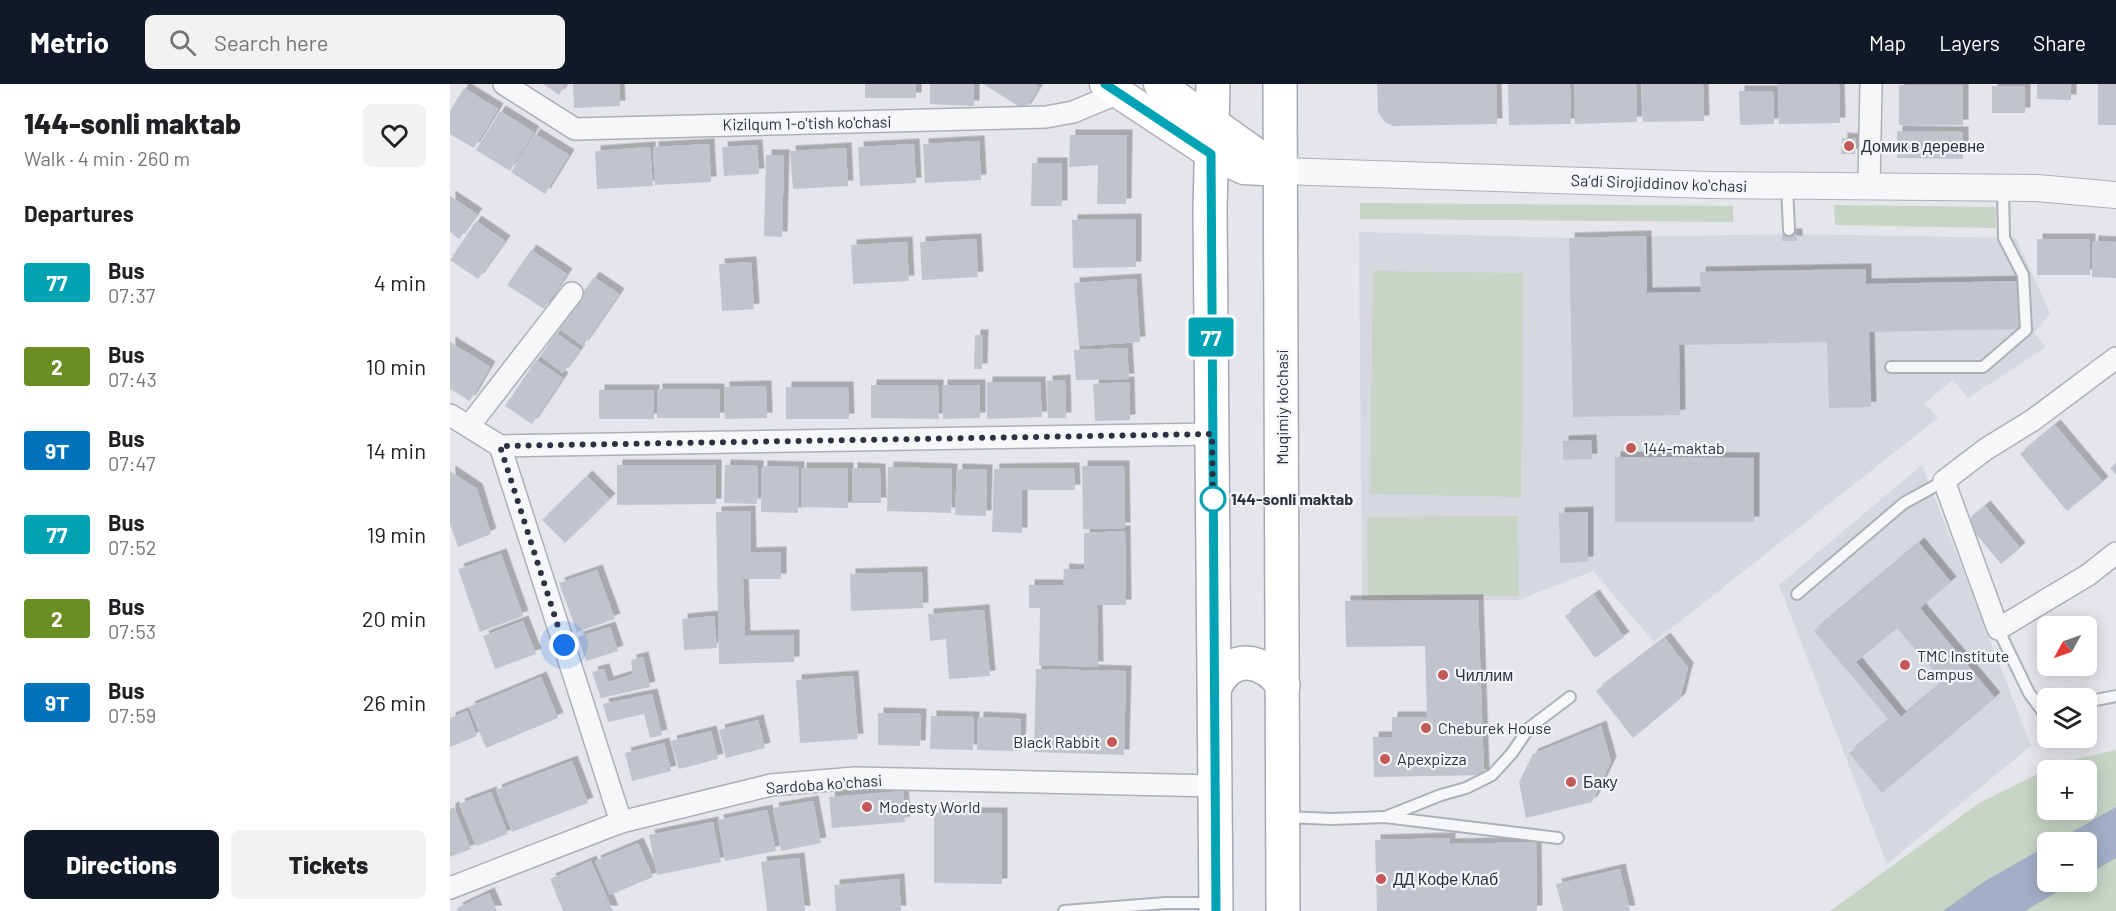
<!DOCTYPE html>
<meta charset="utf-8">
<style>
body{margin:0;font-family:Barlow,sans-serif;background:#f2f2f2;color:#202124;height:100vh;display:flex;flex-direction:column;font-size:22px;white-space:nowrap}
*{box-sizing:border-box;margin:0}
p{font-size:20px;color:#757577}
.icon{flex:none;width:33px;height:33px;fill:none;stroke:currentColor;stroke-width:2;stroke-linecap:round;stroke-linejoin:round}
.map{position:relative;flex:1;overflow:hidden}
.drawer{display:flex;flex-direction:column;background:#fff;width:450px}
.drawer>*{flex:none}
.badge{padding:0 12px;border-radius:4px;font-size:21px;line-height:39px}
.needle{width:39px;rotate:230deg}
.controls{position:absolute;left:1587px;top:532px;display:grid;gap:12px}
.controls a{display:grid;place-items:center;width:60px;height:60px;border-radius:9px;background:#fff;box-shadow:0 3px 15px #0003;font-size:30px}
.you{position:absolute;width:30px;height:30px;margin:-15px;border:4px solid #fff;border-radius:50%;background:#1a73e8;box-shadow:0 0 0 9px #1a73e833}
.map>.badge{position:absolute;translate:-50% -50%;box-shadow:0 0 0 3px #fff}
h2{padding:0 24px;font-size:22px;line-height:54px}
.round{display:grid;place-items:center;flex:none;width:63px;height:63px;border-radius:9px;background:#f2f2f2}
.overview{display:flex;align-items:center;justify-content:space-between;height:102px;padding:0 24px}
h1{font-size:28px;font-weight:800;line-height:45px}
.primary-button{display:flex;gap:12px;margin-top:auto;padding:12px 24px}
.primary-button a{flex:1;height:69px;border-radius:9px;background:#111827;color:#fff;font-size:24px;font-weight:800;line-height:69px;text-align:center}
.primary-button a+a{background:#f2f2f2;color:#202124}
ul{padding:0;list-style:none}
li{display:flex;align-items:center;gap:18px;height:84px;padding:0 24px}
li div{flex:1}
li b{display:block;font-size:22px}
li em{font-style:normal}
li .badge{min-width:66px;font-weight:700;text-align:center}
header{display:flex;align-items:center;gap:36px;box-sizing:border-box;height:84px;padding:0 30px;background:#111827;color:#fff}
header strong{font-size:28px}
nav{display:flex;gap:33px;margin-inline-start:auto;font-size:21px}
.search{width:420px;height:54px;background:#f2f2f2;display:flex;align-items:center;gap:15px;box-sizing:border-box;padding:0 21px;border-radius:9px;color:#757577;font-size:22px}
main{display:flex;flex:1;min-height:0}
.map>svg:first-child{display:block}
</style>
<header>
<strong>Metrio</strong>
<div class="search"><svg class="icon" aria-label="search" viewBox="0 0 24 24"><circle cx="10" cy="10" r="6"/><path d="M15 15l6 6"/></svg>Search here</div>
<nav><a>Map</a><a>Layers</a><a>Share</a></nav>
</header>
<main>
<section class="drawer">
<div class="overview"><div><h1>144-sonli maktab</h1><p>Walk · 4 min · 260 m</p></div><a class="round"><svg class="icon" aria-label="heart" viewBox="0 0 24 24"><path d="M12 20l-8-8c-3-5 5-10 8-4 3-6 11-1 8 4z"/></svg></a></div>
<h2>Departures</h2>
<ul>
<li><span class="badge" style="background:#00a3b4;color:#fff">77</span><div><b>Bus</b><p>07:37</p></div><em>4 min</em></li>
<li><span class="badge" style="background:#6b8e23;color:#fff">2</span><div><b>Bus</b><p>07:43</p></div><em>10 min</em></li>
<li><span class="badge" style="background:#0072bc;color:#fff">9Т</span><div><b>Bus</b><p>07:47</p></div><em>14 min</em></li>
<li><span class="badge" style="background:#00a3b4;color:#fff">77</span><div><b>Bus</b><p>07:52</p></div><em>19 min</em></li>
<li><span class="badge" style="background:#6b8e23;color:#fff">2</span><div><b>Bus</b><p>07:53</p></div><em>20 min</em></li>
<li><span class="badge" style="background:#0072bc;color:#fff">9Т</span><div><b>Bus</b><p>07:59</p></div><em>26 min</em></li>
</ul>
<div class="primary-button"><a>Directions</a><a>Tickets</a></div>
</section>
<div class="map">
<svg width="1666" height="827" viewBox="0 0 1666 827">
<defs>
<filter id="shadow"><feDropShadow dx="5.5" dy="-5.5" stdDeviation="0" flood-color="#0004"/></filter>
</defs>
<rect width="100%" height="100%" fill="#e4e6eb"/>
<g fill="#d6d8df">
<polygon points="909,148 1119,154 1340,150 1566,154 1600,229 1584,249 1596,263 1518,314 1503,296 1475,319 1488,334 1204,558 1143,487 1069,516 912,517"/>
<polygon points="1472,381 1581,662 1437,780 1329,501"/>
</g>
<g fill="#c7d4c6" fill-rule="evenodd">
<polygon points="910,119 1283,122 1283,138 910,135"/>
<polygon points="1384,121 1546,123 1546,144 1385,141"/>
<polygon points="923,187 1073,189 1071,413 920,410"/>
<polygon points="1068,432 1069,512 918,513 917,433"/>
<path d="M1666,666V827H1380L1529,719L1610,679ZM1598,687H1636V726H1598ZM1598,759H1636V798H1598Z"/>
</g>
<g fill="#a3afc7">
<polygon points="1666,723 1666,774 1637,791 1636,759 1603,759"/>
<polygon points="1597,762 1598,798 1624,798 1575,827 1493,827 1535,797"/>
</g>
<g fill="#c2c4cd" fill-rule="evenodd" filter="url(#shadow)">
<polygon points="93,0 116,0 109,11"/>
<polygon points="123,0 169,0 170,22 124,24"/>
<rect x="415" y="0" width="51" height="14"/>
<polygon points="480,0 524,0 524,22 480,20"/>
<polygon points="533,0 584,0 589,3 575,26"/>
<polygon points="927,0 1046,0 1047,40 943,42 935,38 928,28"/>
<polygon points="1058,0 1120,0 1121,40 1059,41"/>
<polygon points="1124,0 1186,0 1187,38 1125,40"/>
<polygon points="1191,0 1253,0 1254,37 1193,38"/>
<polygon points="1328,0 1389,0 1390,39 1329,40"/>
<polygon points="1587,0 1621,0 1621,16 1587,15"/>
<rect x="1648" y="0" width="18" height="41"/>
<rect x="1449" y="1" width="64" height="40"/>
<rect x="1542" y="2" width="33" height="27"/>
<polygon points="14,4 48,25 24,64 0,50 0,27"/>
<polygon points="1289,7 1323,7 1324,40 1290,41"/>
<polygon points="50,27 84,48 60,87 26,66"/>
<polygon points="1447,47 1513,48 1513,75 1447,74"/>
<polygon points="85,50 119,71 95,110 61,88"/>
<polygon points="620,51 677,51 676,120 647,120 648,81 619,83"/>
<polygon points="1392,54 1406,55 1405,70 1391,70"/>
<polygon points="529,57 531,96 475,99 473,60"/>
<polygon points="259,60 261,98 205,101 203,63"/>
<polygon points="464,60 466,99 410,102 408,63"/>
<polygon points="307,61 309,90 274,92 272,63"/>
<polygon points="200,63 203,102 147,105 145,67"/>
<polygon points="396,64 398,102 343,105 340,67"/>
<polygon points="316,71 334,71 332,153 314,152"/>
<polygon points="582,79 612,79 612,122 581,122"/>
<polygon points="0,112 27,130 9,155 0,148"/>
<polygon points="686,135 686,183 623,184 622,136"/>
<polygon points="26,137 55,157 28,195 0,176"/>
<rect x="1332" y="150" width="15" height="7"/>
<polygon points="1196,152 1197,209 1251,208 1250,188 1416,185 1416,200 1572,197 1573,245 1419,248 1421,323 1379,324 1377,258 1229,261 1230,331 1123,333 1119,154"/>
<polygon points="526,155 528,193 472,196 470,158"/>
<rect x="1587" y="155" width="53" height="36"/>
<polygon points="1643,157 1666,158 1666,194 1642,193"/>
<polygon points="457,158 459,197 403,200 401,161"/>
<polygon points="81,166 117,190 94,225 57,201"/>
<polygon points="301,178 304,225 272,227 269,180"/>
<polygon points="144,193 169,210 133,262 108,244"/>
<polygon points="686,195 690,258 629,262 624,199"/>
<polygon points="106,249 130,266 113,289 90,272"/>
<polygon points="525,251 533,251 532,285 524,285"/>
<polygon points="0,258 40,283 20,317 0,305"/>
<polygon points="677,264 679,295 626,296 624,266"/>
<polygon points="86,276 113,294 82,340 55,322"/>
<polygon points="615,296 616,334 598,334 597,297"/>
<polygon points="537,298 590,298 592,333 537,335"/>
<polygon points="679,298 680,336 645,337 643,300"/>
<polygon points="421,301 488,301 489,335 421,334"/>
<polygon points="492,301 530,301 530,334 493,335"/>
<polygon points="316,302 317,334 275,335 274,303"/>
<polygon points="336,303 398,303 399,335 336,335"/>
<polygon points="207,305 269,305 270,334 207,334"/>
<rect x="149" y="306" width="55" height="29"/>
<polygon points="1605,341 1653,398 1617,427 1570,370"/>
<polygon points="1141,356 1142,375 1113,376 1113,357"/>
<polygon points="1165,373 1304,374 1304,438 1165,438"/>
<polygon points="1666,379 1666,391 1660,384"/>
<polygon points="167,381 266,381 266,420 167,421"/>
<polygon points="275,381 308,382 307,420 274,419"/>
<polygon points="312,382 349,383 348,429 311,428"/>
<polygon points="632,382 674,382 675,444 633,445"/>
<polygon points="438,383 502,385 501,429 437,427"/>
<polygon points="351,384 398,384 398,424 351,423"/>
<polygon points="402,384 430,385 431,419 402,419"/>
<polygon points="624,384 625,406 572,406 572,449 542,448 544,385"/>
<polygon points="507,385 537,386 536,432 505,431"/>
<polygon points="0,387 27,405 41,450 8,463 0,440"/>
<polygon points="137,392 160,415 115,459 92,436"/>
<polygon points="1535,422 1570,464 1551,480 1516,438"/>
<polygon points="300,427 301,469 331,468 331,495 293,495 295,552 344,551 344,578 269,580 266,428"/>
<polygon points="1138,428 1138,478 1110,479 1109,429"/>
<polygon points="675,447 676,521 647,521 648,583 589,581 590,524 579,524 579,501 613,501 614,485 634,486 634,449"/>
<path d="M1469,459L1501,498L1470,524L1545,614L1432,709L1399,669L1439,636L1364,547ZM1447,544L1493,598L1451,633L1406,578Z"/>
<polygon points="51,470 73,532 30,548 8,485"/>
<polygon points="147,486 165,535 127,548 109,499"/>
<polygon points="472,488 473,524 401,527 400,490"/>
<polygon points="1144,511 1174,553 1145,574 1115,532"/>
<polygon points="1028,516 1034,691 924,693 923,653 942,653 942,633 977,633 975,562 896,563 895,517"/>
<polygon points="534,526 540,592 499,595 496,555 480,557 478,530"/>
<polygon points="264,532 267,564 234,566 232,535"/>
<polygon points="73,537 86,570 45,585 33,552"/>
<polygon points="160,543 168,567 136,577 128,553"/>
<polygon points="1215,554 1238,584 1230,615 1183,654 1146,607"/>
<polygon points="193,573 200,603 151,614 142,588 154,585 158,598 183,590 181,576"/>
<polygon points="586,585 676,587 674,671 584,668"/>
<polygon points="403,592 408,655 350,659 346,596"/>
<polygon points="91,593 108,634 36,664 19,623"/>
<polygon points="202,610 212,651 200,654 194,630 158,638 153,620"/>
<polygon points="17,627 27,652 0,663 0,634"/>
<polygon points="428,629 471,630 470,662 428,661"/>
<polygon points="481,632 524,633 523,666 480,665"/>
<polygon points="528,633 571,635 570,667 527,666"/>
<polygon points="308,636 315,664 276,674 269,646"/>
<polygon points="1151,642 1161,678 1142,718 1076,734 1069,698 1083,670"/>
<polygon points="261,647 268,675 229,685 221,657"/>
<polygon points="214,659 221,687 182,697 175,669"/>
<polygon points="122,677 138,719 62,748 46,706"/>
<polygon points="453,707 455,738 382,744 379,713"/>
<polygon points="41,708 58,750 26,762 9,720"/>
<polygon points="363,717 371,759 331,767 323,724"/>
<polygon points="4,723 21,765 0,773 0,725"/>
<polygon points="317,726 326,767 275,777 268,736"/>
<polygon points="484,729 552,729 552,800 484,799"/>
<polygon points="263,738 271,778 207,791 199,751"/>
<polygon points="1000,754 1000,760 1086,758 1087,827 927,827 925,756"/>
<polygon points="188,759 203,793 160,811 145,777"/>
<polygon points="349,774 355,827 317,827 311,778"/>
<polygon points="141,777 163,827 113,827 100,795"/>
<polygon points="1170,785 1180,827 1113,827 1106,800"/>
<polygon points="449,795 451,827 386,827 384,801"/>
<polygon points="39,809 47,827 8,827 7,824"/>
</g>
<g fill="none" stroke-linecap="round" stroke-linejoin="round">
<g stroke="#adb0b8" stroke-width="14">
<g id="service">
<polyline points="1337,102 1339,146"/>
<polyline points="1441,283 1533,283 1576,246 1573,191 1554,154 1553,104"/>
<polyline points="1347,510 1454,419 1494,397"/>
<polyline points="1548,545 1579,609 1593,628 1598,627"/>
<polyline points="1636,618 1666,612"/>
<polyline points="938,732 991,711 1016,704 1042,691 1062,669 1079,644 1120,613"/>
<polyline points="836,733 882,735 935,733 1108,754"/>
<polyline points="614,827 716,819 762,819"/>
</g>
</g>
<g stroke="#adb0b8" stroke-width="24">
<g id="minor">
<polyline points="54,0 125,45 596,33 623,28 669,9"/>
<polyline points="1419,102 1421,0"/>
<polyline points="1666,274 1583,336 1536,365 1494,397 1548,545 1638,491 1666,469"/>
<polyline points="0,331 50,362 763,350"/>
<polyline points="19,342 122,209"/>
<polyline points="50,362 171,738"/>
<polyline points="0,804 171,738 321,701 405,694 765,702"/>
</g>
</g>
<g stroke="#adb0b8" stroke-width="28">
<polyline id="tertiary" points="831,87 1260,101 1587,104 1666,111"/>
</g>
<g stroke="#adb0b8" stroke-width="33">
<g id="secondary">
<polyline points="655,0 761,70 794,85 831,87"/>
<polyline points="709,0 831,87"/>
</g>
</g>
<g stroke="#a5a8b5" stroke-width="36">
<g id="primary">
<polyline points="763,0 760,127 766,827"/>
<polyline points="830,0 833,827"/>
<path d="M765,603C781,569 812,574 833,601"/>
</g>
</g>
<use href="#service" stroke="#f6f7f9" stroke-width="10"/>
<use href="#minor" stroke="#f6f7f9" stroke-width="21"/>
<use href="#tertiary" stroke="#f6f7f9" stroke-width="26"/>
<use href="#secondary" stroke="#fff" stroke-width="30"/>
<use href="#primary" stroke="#fff" stroke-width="33"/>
</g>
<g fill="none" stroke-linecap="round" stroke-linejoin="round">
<g stroke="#fff" stroke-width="14">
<polyline id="line" points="655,0 761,70 766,827"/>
</g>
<use href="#line" stroke="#00a3b4" stroke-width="9"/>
<polyline stroke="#2d3141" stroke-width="6" stroke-dasharray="0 10.8" points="114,561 50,362 762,350 763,419 763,415"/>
</g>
<g fill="#c25857" stroke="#f4f5f8" stroke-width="2">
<circle cx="1399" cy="62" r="6"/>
<circle cx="1181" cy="364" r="6"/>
<circle cx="1455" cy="581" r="6"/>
<circle cx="993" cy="591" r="6"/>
<circle cx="976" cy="644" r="6"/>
<circle cx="662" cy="658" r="6"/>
<circle cx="935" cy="675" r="6"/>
<circle cx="1121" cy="698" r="6"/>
<circle cx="417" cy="723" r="6"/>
<circle cx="931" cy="795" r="6"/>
</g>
<circle fill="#fff" stroke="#00a3b4" stroke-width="3" cx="763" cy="415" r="12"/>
<g text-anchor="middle" stroke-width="4.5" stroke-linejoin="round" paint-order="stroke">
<g font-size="16" fill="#2d3141" stroke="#f4f5f8">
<text transform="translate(357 39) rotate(-1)" y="6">Kizilqum 1-o'tish ko'chasi</text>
<text transform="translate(1209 99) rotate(2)" y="6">Saʼdi Sirojiddinov koʻchasi</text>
<text transform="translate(832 323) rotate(-90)" y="6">Muqimiy ko'chasi</text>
<text transform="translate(374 700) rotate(-4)" y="6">Sardoba koʻchasi</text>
</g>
<g font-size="16" fill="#2d3141" stroke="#f4f5f8" text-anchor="start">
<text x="1411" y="68">Домик в деревне</text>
<text x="1193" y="370">144-maktab</text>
<text x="1467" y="578">TMC Institute<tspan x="1467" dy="18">Campus</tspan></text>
<text x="1005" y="597">Чиллим</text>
<text x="988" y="650">Cheburek House</text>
<text x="650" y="664" text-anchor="end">Black Rabbit</text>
<text x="947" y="681">Apexpizza</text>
<text x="1133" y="704">Баку</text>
<text x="429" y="729">Modesty World</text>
<text x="943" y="801">ДД Кофе Клаб</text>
</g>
<g font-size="16" font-weight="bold" fill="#2d3141" stroke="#f4f5f8" text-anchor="start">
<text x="781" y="421">144-sonli maktab</text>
</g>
</g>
</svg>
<div class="controls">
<a><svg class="needle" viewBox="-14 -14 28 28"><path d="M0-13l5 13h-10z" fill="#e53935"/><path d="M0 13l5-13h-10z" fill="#757577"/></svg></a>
<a><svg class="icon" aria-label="layers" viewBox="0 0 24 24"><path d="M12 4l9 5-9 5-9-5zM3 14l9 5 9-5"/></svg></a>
<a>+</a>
<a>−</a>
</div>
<div class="you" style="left:114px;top:561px"></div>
<b class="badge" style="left:761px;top:253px;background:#00a3b4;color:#fff">77</b>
</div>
</main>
